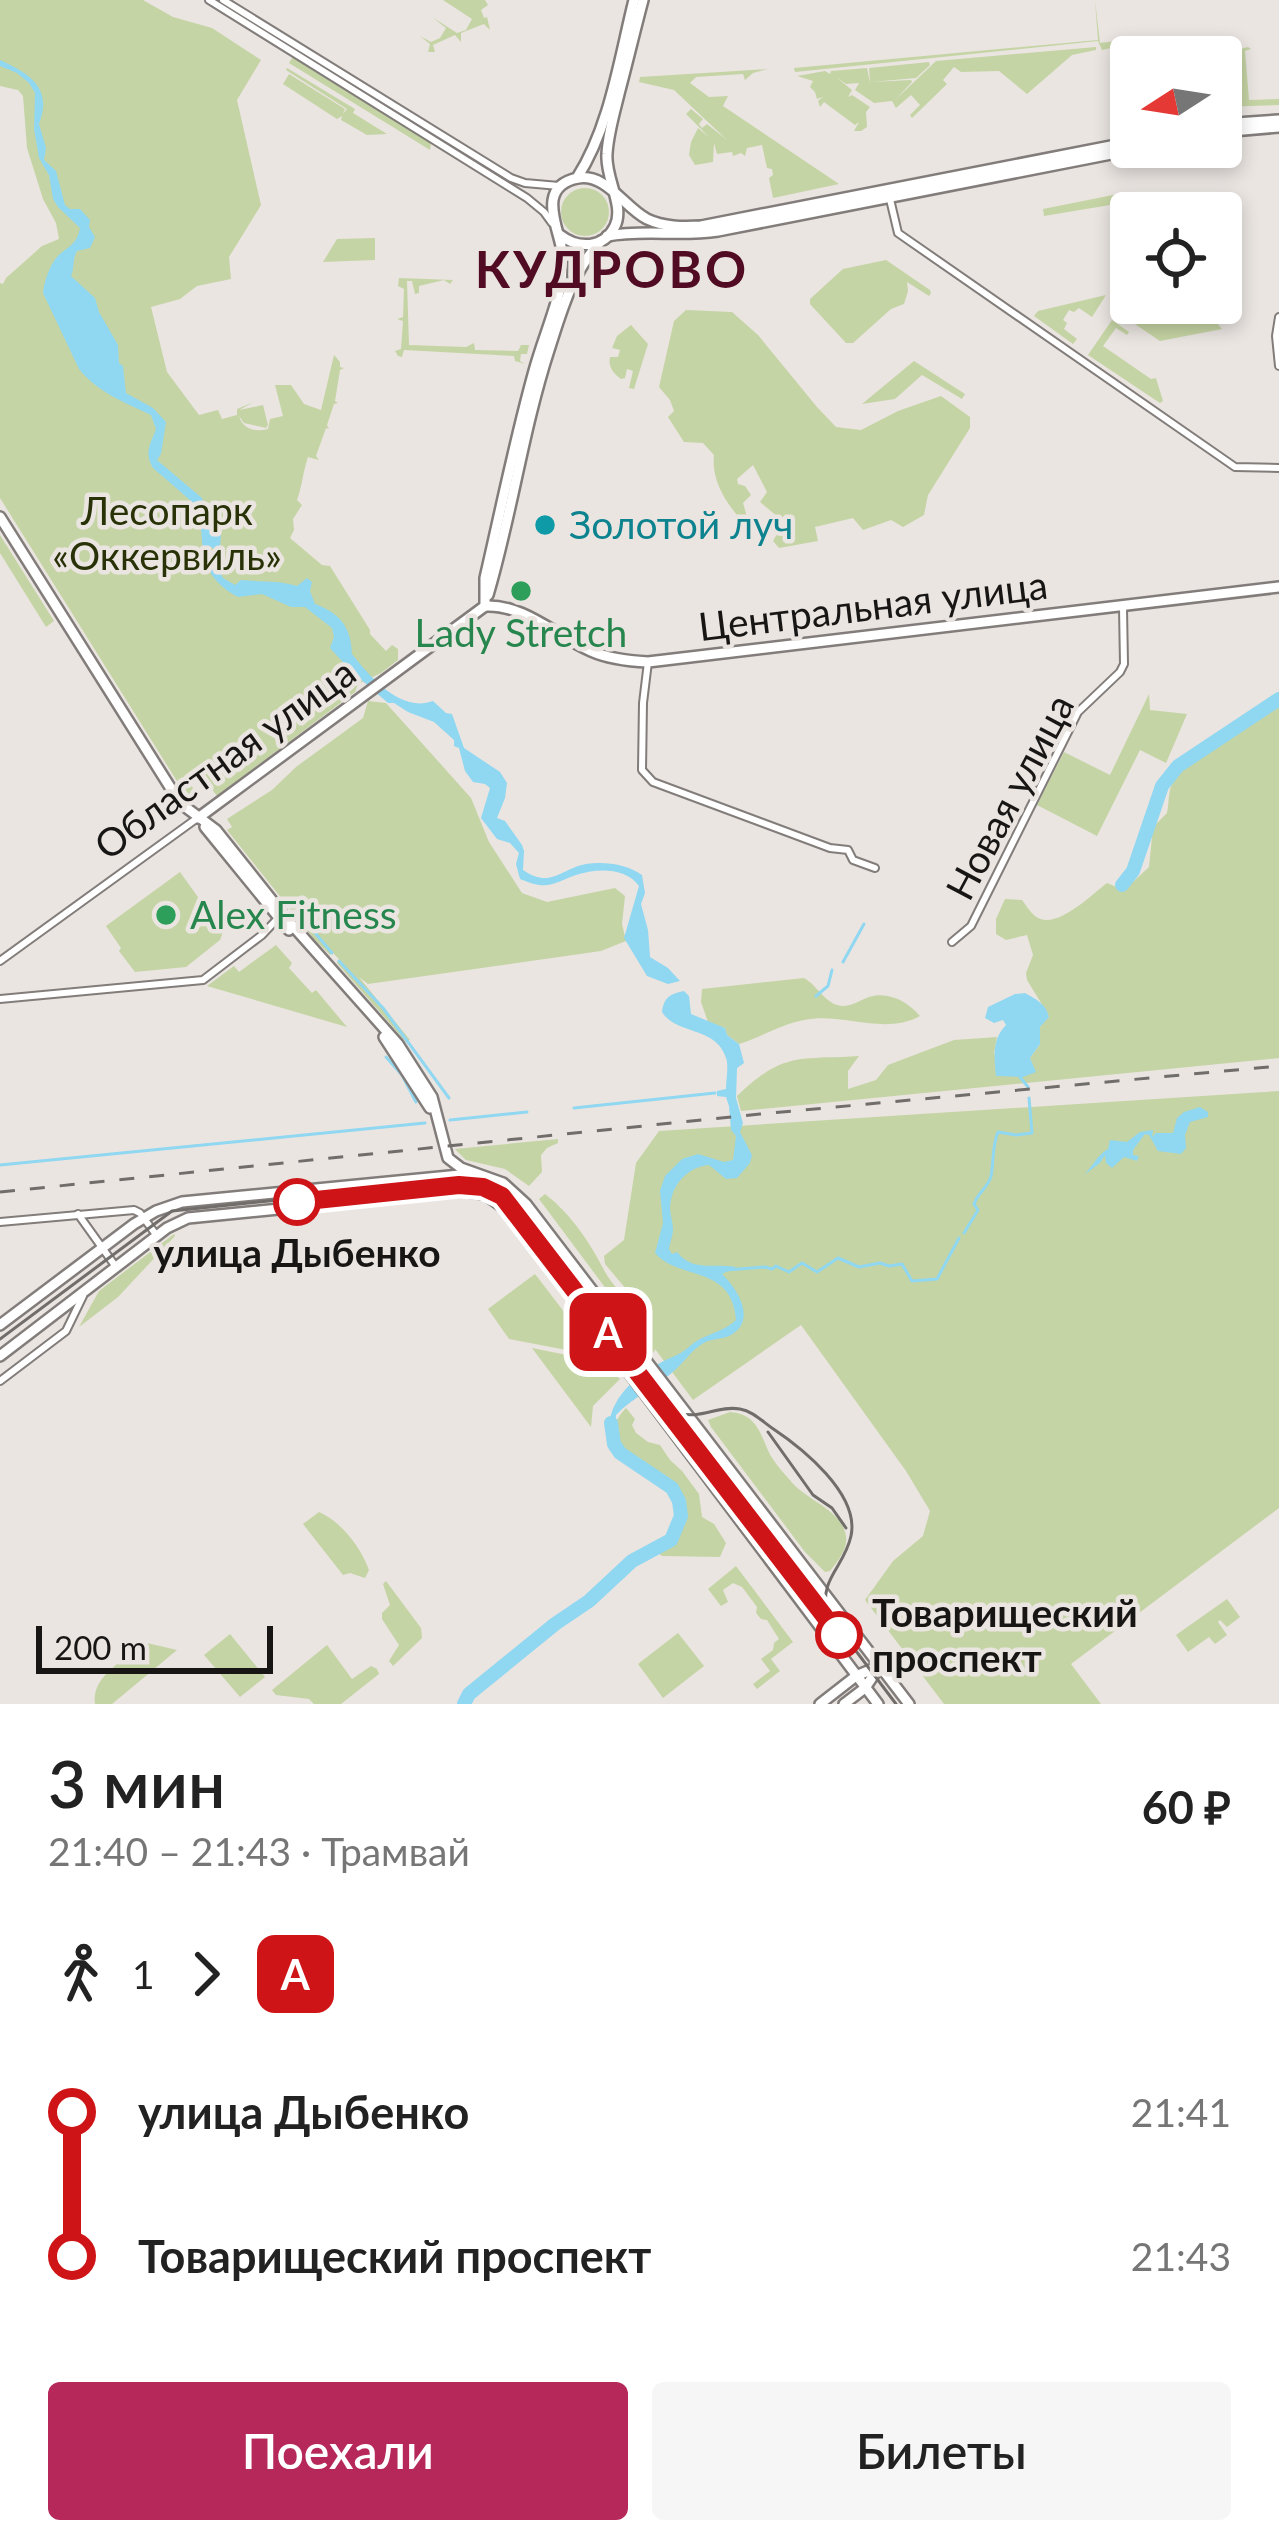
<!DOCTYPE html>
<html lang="ru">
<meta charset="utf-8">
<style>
body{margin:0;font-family:Lato,sans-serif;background:#f6f6f6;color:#222;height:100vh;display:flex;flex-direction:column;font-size:45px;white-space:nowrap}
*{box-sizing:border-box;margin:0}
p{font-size:39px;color:#767676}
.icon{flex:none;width:66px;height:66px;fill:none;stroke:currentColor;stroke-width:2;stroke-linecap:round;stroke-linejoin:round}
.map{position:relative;height:1704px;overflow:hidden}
.side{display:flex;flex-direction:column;background:#fff;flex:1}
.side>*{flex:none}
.badge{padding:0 24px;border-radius:18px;font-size:42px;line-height:78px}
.needle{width:78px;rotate:258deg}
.buttons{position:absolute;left:1110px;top:36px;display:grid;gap:24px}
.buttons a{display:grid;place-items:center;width:132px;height:132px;border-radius:12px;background:#fff;box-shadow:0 6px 18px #0003;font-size:60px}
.scale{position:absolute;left:36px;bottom:30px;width:237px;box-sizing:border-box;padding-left:12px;border:6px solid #181615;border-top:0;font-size:33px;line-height:42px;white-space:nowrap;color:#181615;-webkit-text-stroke:9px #eae5e1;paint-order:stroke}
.map>.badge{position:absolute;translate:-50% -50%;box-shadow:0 0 0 6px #fff}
.legs{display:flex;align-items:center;gap:18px;height:132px;padding:0 48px;font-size:39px}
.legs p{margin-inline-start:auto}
.headline{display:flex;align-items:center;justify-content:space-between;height:204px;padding:0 48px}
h1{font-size:66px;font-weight:600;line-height:90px}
.action{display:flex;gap:24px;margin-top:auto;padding:24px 48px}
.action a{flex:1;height:138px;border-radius:12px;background:#b6285a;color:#fff;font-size:48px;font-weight:600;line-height:138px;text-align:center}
.action a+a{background:#f6f6f6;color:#222}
ul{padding:0 48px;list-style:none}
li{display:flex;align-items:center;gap:42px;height:144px;font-size:45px}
li i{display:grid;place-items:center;width:18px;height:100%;margin:0 15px;background:currentColor}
li i::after{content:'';width:30px;height:30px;margin:-15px;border:9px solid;border-radius:50%;background:#fff}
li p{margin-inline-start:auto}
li:first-child i{background:linear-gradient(#0000 50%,currentColor 0)}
li:last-child i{background:linear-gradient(currentColor 50%,#0000 0)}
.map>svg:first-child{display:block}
</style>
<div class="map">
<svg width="1279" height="1704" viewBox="0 0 1279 1704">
<rect width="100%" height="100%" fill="#eae5e1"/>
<g fill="#c5d4a4">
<path d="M0,0H143L173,17L212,28L261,60L237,100L261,205L229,257L231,279L197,286L180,299L151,307L167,372L199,415L218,410L222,419L237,415V409L254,402L239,410L263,405L268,425L266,428L244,423L239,416C243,430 256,432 268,429L270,419L283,416L275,385H291L304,404L321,410L334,355L340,362V367L344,368L340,370L335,401L338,403L334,404L327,425L329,429L326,428L316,456L319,460L308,457C303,472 302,486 297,500L302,505L293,519L294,530L290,538L322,565L330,566L370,630V634L386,651L392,645L398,649V660L381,673L358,684L355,692L217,796L211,788L208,789L200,775L189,780L199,801L193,800L185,794L0,498V283L3,284L6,278L42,246L59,239L56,223L43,199L27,148L23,96L18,90L0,86Z"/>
<polygon points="443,0 485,0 488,5 481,10 484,18 487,17 490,30 484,24 461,33 461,42 455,35 433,45 435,52 428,52 430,44 420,36 431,42 440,38 446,28 432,17 457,33 466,30 472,19"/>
<polygon points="1095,0 1100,43 1116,41 1116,47 1102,50 1098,41 795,72 794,68 1098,40"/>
<polygon points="1096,47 1096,50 1072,55 1027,94 999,71 961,72 954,67 943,80 947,84 912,118 910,115 920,105 911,95 896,108 892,101 874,103 855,90 859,83 846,84 836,77 852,90 848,97 852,95 870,107 866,112 867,127 861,131 854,131 859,122 855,125 824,102 820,107 818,101 823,97 817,99 815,92 810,87 813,81 797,76 825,71 830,74 831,71 867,68 870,83 869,68 929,62 930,65 916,78 871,82 911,80 912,82 895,100 936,61"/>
<polygon points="1248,47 1251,49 1245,51 1249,100 1279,99 1279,105 1221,107 1221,103 1241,84 1236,50"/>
<polygon points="293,57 431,143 430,150 289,63"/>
<polygon points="287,68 355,109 353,113 387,134 367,135 341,120 342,116 337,119 283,84 289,74 345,109 343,114 347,109 286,70"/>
<polygon points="768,69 753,73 745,80 743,74 696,77 690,83 709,97 728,96 723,106 839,184 773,198 769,178 773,175 772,169 767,168 762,145 747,148 745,156 741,153 733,156 732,152 717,154 714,143 713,162 695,165 689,155 691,142 698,128 709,137 686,114 691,109 703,119 699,124 702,128 707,124 727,140 674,90 639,82 640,77"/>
<circle cx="585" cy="212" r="24"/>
<polygon points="1128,192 1139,202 1131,213 1116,204 1044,216 1043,209"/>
<polygon points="375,238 375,260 323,262 337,239"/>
<polygon points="886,260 930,290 931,293 929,296 907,282 908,291 904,304 891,309 853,343 846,343 810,304 810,299 843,269"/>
<polygon points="399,278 453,280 450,284 444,280 419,286 419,293 415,294 412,281 407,281 409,345 466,347 474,343 475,350 518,351 521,345 529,345 527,354 521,354 520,361 525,364 515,361 514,356 404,350 402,357 398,356 395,351 401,349 403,321 397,319 403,317 404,289 398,286"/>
<polygon points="1106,295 1092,317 1079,308 1074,312 1069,310 1063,320 1067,323 1064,329 1077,339 1073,344 1034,316 1038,311"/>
<polygon points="1135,303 1143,303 1160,314 1218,324 1222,329 1160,341 1126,318"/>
<path d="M686,310L732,312L758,335L817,407L836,427L861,430L898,411L941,396L970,417V428L928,495L924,515L903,527L891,520L863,530L853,518L815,527L818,541L779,548L773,541L784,522L760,502L767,492L753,465L737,479L738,484L745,486L751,495L743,503L748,520L742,521C726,503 711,480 714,455L703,443L684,442L668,417L674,411L670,400L659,387L674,321Z"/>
<polygon points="1112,320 1129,332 1127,335 1116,328 1103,346 1151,379 1156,378 1163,401 1160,403 1088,355"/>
<path d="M631,325L648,344L634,389L629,388L633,371L627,369L625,378L621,379C613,373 608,367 610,357H618L620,350L612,348L617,336Z"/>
<polygon points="914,361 965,394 962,399 922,375 895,399 862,404"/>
<polygon points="0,535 54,621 46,627 0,553"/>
<polygon points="1149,694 1150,710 1187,714 1166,763 1140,750 1097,836 1037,805 1064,752 1110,775"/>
<polygon points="368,701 386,703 471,798 489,842 522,893 547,902 615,888 625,896 622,924 626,941 601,951 368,984 359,977 410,1040 406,1042 337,963 339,959 333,953 330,955 314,939 227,830 232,827 227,819 272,790 296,767 363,718"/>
<path d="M1279,704V1058L741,1111L737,1096C784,1051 799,1060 859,1056L848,1071V1089L876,1080L888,1065L954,1040L997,1037L994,1054L1035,1072L1030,1058L1040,1044V1027L1049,1016L1027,980L1026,973L1033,955L1027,935L1006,940L996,934V919L1005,899L1022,900C1026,905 1030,912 1035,916C1055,932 1091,895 1107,883L1121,889L1134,881L1149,867L1153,827L1167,813C1170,799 1167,788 1177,776C1197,751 1251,723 1279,704Z"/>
<polygon points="180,872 223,932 220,940 186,967 135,972 119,951 121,948 106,926"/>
<polygon points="276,945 292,963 289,968 312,993 316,990 347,1027 207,986 234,966 239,972"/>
<path d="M804,978C817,985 826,1005 842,1006C853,1006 860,1000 869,997C889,991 908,1002 920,1016C883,1036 843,1012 804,1020C782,1024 761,1037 739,1044L727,1035L725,1028L708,1022L701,1002L702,989Z"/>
<path d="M1279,1091V1508L1071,1664L1101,1704H944L865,1600L893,1561L923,1536L930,1511L906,1471L801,1325L693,1400L655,1349L654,1353L539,1199L545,1194C571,1214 589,1241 604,1270C613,1287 629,1301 641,1316L639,1322L645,1330L641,1321L648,1315L605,1264L604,1256L624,1240L636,1163L659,1131Z"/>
<polygon points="558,1139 558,1143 547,1148 541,1155 542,1172 529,1186 505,1169 466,1160 455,1149"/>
<polygon points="174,1234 175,1236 118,1297 79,1327 99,1291"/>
<polygon points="535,1274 598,1356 509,1339 488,1309"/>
<polygon points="532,1348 602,1362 620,1379 593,1406 591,1427"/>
<path d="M626,1408L635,1419L632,1425L636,1433L648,1442L660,1445L670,1460L682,1471L699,1494L702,1517L714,1524L726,1543L720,1557L662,1556L657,1552C670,1545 677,1540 681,1525C700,1465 576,1460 626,1408Z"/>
<path d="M730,1412C754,1414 759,1429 767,1448C771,1459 781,1470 789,1479C804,1499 835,1507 844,1529C851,1546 840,1558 830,1571L825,1572L805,1552L711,1427L708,1420Z"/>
<path d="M319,1512C342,1522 361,1548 369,1570L365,1578L350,1573L343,1575L303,1524Z"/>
<polygon points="736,1566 793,1642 771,1659 780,1671 757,1689 753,1684 770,1671 761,1659 773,1650 774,1643 779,1639 767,1620 761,1619 756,1613 757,1607 742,1587 733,1583 723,1590 728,1602 721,1606 708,1589"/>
<polygon points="386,1581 421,1628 422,1638 393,1666 389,1661 399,1645 382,1619 382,1613 390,1605 383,1584"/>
<polygon points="1227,1599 1240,1617 1227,1627 1220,1620 1218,1622 1227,1635 1215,1644 1209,1637 1188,1652 1176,1635"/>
<polygon points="678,1633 704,1666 663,1698 638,1664"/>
<polygon points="230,1634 265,1677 240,1697 204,1655"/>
<path d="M147,1643L177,1650L112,1704H95C91,1675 126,1659 147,1643Z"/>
<polygon points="327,1645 352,1679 371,1666 377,1669 379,1674 341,1704 314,1704 309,1699 276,1695 272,1690"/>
</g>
<g fill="#90d7f1">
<path d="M0,60C30,74 53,88 39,124L46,148L44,160L56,171L65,205L70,209H80L90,220L89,227L95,237L90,248L77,251C72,260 75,267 71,276L95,298L99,312L118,345L119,363L123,366L126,393L153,408L166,422L161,454L157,460L202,498L215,529L221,533L219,561L212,547H207L223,578L235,585L241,580C260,582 278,580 297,586L307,578L312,582L310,591L315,604C340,613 351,627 352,654C370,677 401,713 433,701L446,713L452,714L464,748L500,772L507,783L505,798L497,818L505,821L522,845L524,851L523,870C551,889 560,869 586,864C604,861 627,864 642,875L645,893L641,904L648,930L650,957L668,968L680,981L668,984L647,976L624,938L639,886C626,867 596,868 576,875C564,879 552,887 539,885C532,884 526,881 520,879L516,864L519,853L510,843L497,839L481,818L490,788L485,784L473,782L465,771L459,748L454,746V740L434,722L408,712L394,703H388L351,671L330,648L334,637L332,628L305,607H291L262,594L238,597C194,573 206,544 198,507L153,468C144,453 150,445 156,429L151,415C126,403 97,392 79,369L43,293C44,283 48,270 54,261C64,246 76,249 80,228L58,207L53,199L49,175L39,158L34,129L35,93L29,83L17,73L0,66Z"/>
<path d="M684,991L689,996L691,1014L725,1028L727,1035L739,1044L744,1063L737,1068L736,1098L743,1123L740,1132L752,1155L750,1163L737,1178L726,1179L709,1165C687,1167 671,1185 670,1208C670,1215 673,1222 673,1229C673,1236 670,1242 669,1249L672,1254L677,1252C693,1272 714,1263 736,1267L722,1274C738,1289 758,1322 729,1336C720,1340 711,1338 702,1344C691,1351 685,1361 675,1370C657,1387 633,1397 616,1415L615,1438L610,1439C602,1398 644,1368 677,1355C686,1351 693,1342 702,1338C715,1332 725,1330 736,1320C732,1264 679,1281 655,1253L663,1223L660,1191L665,1176L682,1159L698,1154L724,1162L733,1160L736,1136L731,1130L729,1106L726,1097L717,1096V1091L726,1089C726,1080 729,1066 726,1058C716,1026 676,1035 662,1012C664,997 670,994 684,991Z"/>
<path d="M1025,993C1036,999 1046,1004 1049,1017L1040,1027V1044L1030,1058L1036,1072L1023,1077L996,1076C994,1057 992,1039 1006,1025L1003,1020L994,1023L985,1018L988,1007L1015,994Z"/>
<path d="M1200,1107L1208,1112V1117L1190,1122L1185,1135L1186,1148L1181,1154L1158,1151L1149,1135L1145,1134L1133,1150V1155L1139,1156L1137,1161L1124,1157L1112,1168L1106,1163L1105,1155L1100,1163L1084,1175C1093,1166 1098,1154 1108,1149L1110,1140L1127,1142L1140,1132L1153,1130L1152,1137L1156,1133H1173L1177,1118L1184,1112Z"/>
</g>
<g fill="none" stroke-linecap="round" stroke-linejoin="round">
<g stroke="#90d7f1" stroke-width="3">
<polyline points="300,915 332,953"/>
<polyline points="339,961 383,1008 449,1098"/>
<polyline points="843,962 864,924"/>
<polyline points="816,996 828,986 832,970"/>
<polyline points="386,1057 402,1075 416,1102"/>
<polyline points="1020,1077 1028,1087"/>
<polyline points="574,1108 715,1093"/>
<polyline points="450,1120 527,1112"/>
<polyline points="0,1165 425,1123"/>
<path d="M964,1233L978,1210L974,1204C978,1192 988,1188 991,1176C994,1160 992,1146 998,1132L1016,1135L1032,1133L1029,1098"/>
<polyline points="726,1270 765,1267 772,1269 776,1266 789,1272 802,1263 817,1272 838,1258 859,1267 880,1263 889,1266 902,1264 912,1281 937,1279 959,1238"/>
</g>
<g stroke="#90d7f1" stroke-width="14">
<polyline points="1122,885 1133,871 1162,786 1178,766 1279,699"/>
<polyline points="464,1704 469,1694 555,1624 589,1601 632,1561 671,1540 681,1516 679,1501 672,1488 620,1453 614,1444 611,1423"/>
</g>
<g stroke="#827d7a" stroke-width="10">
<g id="street">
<polyline points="209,0 527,198 544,212 552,223"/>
<polyline points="223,0 511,178 525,183 559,186"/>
<polyline points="889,195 898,233 1235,467 1279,468"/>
<polyline points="1279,317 1276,336 1279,366"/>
<polyline points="648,662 643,703 642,770 653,782 830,848 848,850 853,860 875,868"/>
<polyline points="952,942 971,926 1078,712 1120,672 1124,664 1123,608"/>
<polyline points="0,961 196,819"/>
<polyline points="0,999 203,980 262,935 280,916"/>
<polyline points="78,1214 116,1267"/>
<polyline points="0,1222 134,1210 140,1213 157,1236"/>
<polyline points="0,1381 66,1331 83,1296"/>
</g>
</g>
<g stroke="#827d7a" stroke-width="14">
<g id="secondary">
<polyline points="1221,124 1279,120"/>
<polyline points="1221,132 1279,127"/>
<path d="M577,178C610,126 619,60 634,0"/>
<path d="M560,235C578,249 604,249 615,226C625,206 605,178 607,154C608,133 615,111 620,90C628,60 635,30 643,0"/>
<path d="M607,236C644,229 680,237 718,231L1147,147"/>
<polyline points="0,517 180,803 216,830 286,918 398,1044 432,1097 448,1158 461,1168 503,1183 526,1204 909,1704"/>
<path d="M488,595C512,514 523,430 549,350C562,310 572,272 601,241"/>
<path d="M485,606V578C501,509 515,439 534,371C541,345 552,319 559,292C562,278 563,261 561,246C556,222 538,186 578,178C606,173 624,207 647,219C664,227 682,227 701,226L1131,142"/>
<path d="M485,606C524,604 556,636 591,651C609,659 628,661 648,662L1279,587"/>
<polyline points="198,818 485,606"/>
<polyline points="205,827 289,930"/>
<polyline points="384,1037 430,1108"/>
<polyline points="0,1325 134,1224 156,1211 182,1202 470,1174"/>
<polyline points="0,1356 167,1228 188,1218 459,1191 485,1194 507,1210 878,1704"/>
<polyline points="820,1704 856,1676 880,1666"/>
<polyline points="844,1704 865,1688 877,1670"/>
</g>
</g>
<use href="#street" stroke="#fff" stroke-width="6"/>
<use href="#secondary" stroke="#fff" stroke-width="9"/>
<g stroke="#706d6a" stroke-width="3">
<path d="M0,1339L172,1211L471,1180C497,1183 511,1195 526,1214L896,1704"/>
<path d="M675,1412C701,1421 716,1405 740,1409C752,1411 762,1421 772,1428C802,1448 860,1494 851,1536C844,1568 819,1578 827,1613"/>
<polyline points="768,1432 813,1495 832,1508 846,1528"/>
</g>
<polyline stroke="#706d6a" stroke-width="3" stroke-dasharray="15 15" stroke-linecap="butt" points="0,1192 760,1114 1279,1066"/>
</g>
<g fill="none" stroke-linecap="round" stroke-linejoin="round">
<g stroke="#fff" stroke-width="27">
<polyline id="line-1" points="297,1202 459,1185 483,1187 502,1196 839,1635"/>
</g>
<use href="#line-1" stroke="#ce1417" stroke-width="18"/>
</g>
<circle fill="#0f9aa8" stroke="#eae5e1" stroke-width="4.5" cx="545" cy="525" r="12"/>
<g fill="#2e9e5b" stroke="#eae5e1" stroke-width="4.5">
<circle cx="521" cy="591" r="12"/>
<circle cx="166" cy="915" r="12"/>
</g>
<g fill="#fff" stroke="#ce1417" stroke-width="6">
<circle cx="297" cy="1202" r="21"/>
<circle cx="839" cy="1635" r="21"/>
</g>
<g text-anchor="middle" stroke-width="9" stroke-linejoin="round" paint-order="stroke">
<g font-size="39" fill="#283206" stroke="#eae5e1">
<text x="167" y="525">Лесопарк<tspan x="167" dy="45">«Оккервиль»</tspan></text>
</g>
<g font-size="39" fill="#0d838f" stroke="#eae5e1" text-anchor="start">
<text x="569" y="539">Золотой луч</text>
</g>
<g font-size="39" fill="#181615" stroke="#eae5e1">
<text transform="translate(873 606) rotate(-7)" y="14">Центральная улица</text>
<text transform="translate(225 759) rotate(-36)" y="14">Областная улица</text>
<text transform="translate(1010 797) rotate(-62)" y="14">Новая улица</text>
</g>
<g font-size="39" fill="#27864d" stroke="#eae5e1">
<text x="521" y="647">Lady Stretch</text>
<text x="190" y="929" text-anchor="start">Alex Fitness</text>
</g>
<g font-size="39" font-weight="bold" fill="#181615" stroke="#eae5e1">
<text x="297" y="1267">улица Дыбенко</text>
<text x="872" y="1627" text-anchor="start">Товарищеский<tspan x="872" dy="45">проспект</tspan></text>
</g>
<g font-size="51" font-weight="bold" letter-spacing="3" fill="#510c24" stroke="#eae5e1">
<text x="612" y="288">КУДРОВО</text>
</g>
</g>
</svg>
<div class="buttons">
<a><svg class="needle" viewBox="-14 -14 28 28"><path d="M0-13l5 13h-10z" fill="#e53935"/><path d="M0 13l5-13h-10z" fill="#767676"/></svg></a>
<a><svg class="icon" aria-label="locate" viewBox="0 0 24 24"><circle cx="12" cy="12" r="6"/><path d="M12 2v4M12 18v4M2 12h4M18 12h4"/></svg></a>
</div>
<div class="scale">200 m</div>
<b class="badge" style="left:608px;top:1332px;background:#ce1417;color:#fff">А</b>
</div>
<section class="side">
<div class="headline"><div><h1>3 мин</h1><p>21:40 – 21:43 · Трамвай</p></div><b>60 ₽</b></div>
<div class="legs"><svg class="icon" aria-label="walk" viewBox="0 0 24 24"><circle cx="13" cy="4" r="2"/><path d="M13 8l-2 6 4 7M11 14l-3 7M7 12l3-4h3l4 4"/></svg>1<svg class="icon" aria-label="forward" viewBox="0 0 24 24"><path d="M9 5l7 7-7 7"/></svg><b class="badge" style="background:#ce1417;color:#fff">А</b></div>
<ul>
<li><i style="color:#ce1417"></i><b>улица Дыбенко</b><p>21:41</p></li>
<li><i style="color:#ce1417"></i><b>Товарищеский проспект</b><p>21:43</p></li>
</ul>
<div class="action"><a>Поехали</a><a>Билеты</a></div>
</section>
